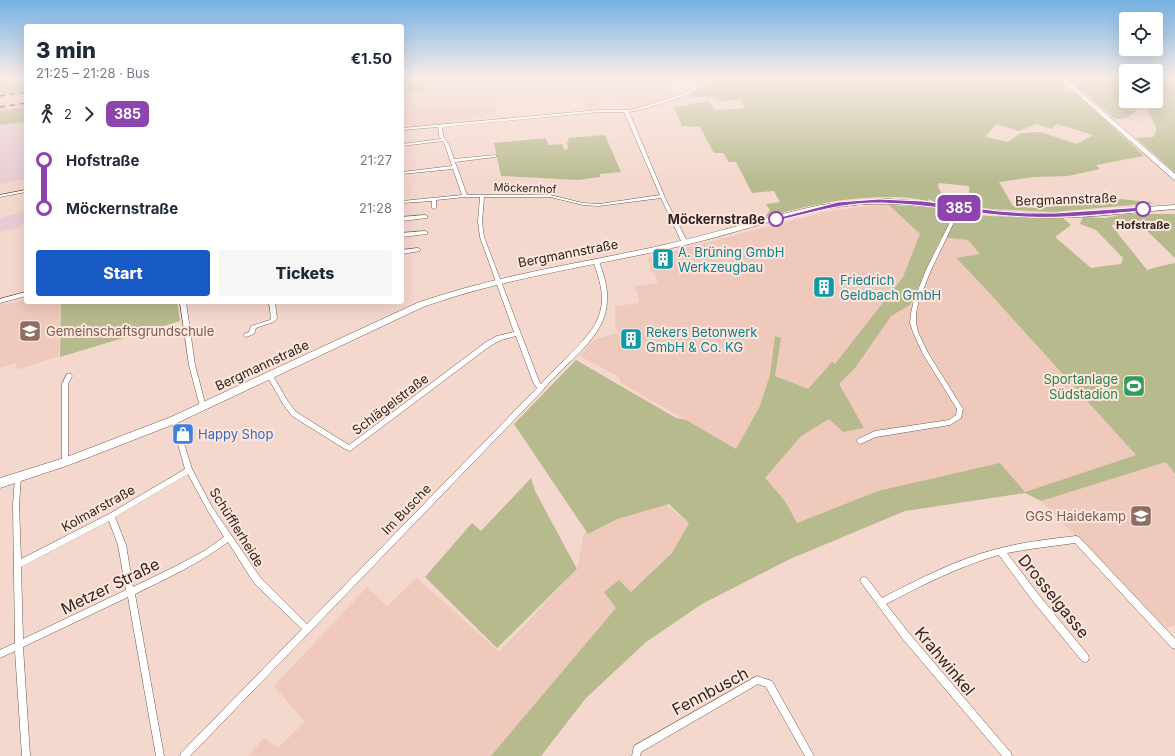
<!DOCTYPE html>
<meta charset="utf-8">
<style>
body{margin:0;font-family:Inter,sans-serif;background:#f6f6f7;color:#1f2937;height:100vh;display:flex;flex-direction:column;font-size:15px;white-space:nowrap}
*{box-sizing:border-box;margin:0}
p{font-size:13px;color:#747a83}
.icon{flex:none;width:22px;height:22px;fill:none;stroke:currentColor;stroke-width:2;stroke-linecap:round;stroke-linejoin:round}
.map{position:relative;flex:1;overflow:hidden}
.details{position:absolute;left:24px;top:24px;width:380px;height:280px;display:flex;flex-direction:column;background:#fff;border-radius:4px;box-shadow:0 4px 16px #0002}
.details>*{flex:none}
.badge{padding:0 8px;border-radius:6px;font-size:14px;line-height:26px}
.tools{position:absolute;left:1119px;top:12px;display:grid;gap:8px}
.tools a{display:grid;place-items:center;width:44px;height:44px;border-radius:4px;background:#fff;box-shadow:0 4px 16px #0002;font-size:20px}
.map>.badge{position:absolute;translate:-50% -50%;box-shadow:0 0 0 2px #fff}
.legs{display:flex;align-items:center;gap:6px;height:44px;padding:0 12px;font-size:13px}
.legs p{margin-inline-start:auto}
.headline{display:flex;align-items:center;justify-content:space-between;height:68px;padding:0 12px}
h1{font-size:22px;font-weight:800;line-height:30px}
.action{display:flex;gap:8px;margin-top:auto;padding:8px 12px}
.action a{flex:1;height:46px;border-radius:4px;background:#185ac5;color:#fff;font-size:16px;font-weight:800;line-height:46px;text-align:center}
.action a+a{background:#f6f6f7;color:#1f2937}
ul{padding:0 12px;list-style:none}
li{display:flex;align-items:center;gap:14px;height:48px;font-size:15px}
li i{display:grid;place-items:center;width:6px;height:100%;margin:0 5px;background:currentColor}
li i::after{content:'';width:10px;height:10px;margin:-5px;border:3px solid;border-radius:50%;background:#fff}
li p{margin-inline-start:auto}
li:first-child i{background:linear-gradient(#0000 50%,currentColor 0)}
li:last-child i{background:linear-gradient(currentColor 50%,#0000 0)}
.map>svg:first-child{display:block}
</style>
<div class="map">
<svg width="1175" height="756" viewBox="0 0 1175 756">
<rect width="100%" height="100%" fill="#f4d7cd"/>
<g fill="#e7cdd3">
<polygon points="26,122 26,179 0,184 0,126"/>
<polygon points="26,211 26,223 22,224 22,227 0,232 0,218"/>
</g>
<g fill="#eec9bc">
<polygon points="436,78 672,78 666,90 675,96 634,109 600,95 599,109 587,110 584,99 557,101 552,93 495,98 498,116 455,120 452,123 402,127 402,94 424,92"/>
<polygon points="26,91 26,107 0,111 0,95"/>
<polygon points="889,205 920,234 968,240 981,254 956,259 983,286 1136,455 1025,493 878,491 797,523 785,501 736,449 621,383 619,377 580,356 595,339 619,333 615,324 615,306 640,303 635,286 658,283 647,258 829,211 858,207"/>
<polygon points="26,300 26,302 60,302 59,356 17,370 16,363 0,368 0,305"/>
<polygon points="1166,462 1175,474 1175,625 1166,628 1041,501"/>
<polygon points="664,503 689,523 672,553 631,592 604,592 616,608 491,756 248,756 264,738 278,748 305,722 274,686 367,587 387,606 417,578 499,652 577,569 584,533 613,517"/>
</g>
<g fill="#b6ba8c" fill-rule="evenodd">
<polygon points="0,78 26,78 26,91 0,95"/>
<polygon points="402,78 436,78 424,92 402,94"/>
<path d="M706,78H1056L1067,88L1065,91L1075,93L1144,156L1096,165L1100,169L1068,176L1034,177L999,182L1013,206L1037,208L1121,199L1155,203L1053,212L992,209L934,202L929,199L928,201C917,199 906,197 895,197C851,196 807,205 765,217L770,210L766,204L780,202L774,191L752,193L736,162H729L723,153H714L700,127L682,126L674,107C687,106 696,103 709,101L715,110L744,108L741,100L721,101L712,97H687L710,83ZM996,124L1019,131L1037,124L1051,129L1057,124L1093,135L1077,144L1040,132L1021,133L1008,142L985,137ZM939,183L969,186L970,200L943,197L938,186Z"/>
<path d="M1076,78H1126V101H1156V78H1175V173L1136,138L1153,137L1157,130L1144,101C1134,112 1132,119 1115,119L1072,83Z"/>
<polygon points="26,107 26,122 0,125 0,111"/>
<polygon points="605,135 621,172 600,174 600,177 578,180 501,176 494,143 546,138 548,145 562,144 564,150 568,149 567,142 569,142 568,138"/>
<path d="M889,205L928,207L988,216L1063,218L1071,225L1055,237L1091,268L1121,264L1123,258L1096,230L1080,224L1083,217L1105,218L1126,214H1175V258L1138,222L1111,225L1147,270L1161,266L1175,263V474L1166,462L1041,501L1025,493L905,511L790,559L702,604L646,642L586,698L541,756H491L616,608L604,592L619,580L631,592L672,553L689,523L669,504L617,519L588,534L514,424L576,360L676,418L686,420L736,449L760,406L770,375L775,336L781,338L775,376L808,389L832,362L835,364L903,277L920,234ZM941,237L968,240L980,254L956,258L983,286L1136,455L1025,492L1000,463L878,491L797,523L785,501L765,478L801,436L829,419L843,432L864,428L839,384L855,368L891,316L910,305Z"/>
<polygon points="61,302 177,302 180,321 60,357"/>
<polygon points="531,478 535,491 577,569 497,648 425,577 472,523 481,531"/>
</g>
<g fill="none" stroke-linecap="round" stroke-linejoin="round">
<g stroke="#715950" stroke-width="1">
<g id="street">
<path d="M711,78H715L685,96L644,109L629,112L666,200L688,243L687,244H683L682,243L661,198L599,206L583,205L550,197H484L482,222L484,237L539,381L541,384C550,374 560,364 569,355C585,339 601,324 602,300C602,287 598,274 593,261L596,259L599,261C603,273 608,286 607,300C607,338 565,362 543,390L190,756H180L181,753L302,629L254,583L228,542C198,564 168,578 135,594L164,756H156L128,597L23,647L30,756H22L15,651L0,658V650L15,643L13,505L15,477L16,475L18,474L20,475L21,477L19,505L21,559L109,514L185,469L171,420L172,418L174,417L176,418L192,469L212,507L260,577L307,624L537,388L533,382L516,336L501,340L490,346L350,451L345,449L292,416L283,404L267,376L268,374H272L287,400L296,412L349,445L486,342L497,336L514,332L480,237L478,222L480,197H465L436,200V208L434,209L432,208V201L402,203V201L462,195L453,169L402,174V172L452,166L445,145L443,141L402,146V144L441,139L439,136L438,127L402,130V128L599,110H631L642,107L683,94ZM599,112H624L660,195L599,204L583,203L550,195H467L455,162L495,157L497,156L495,155L454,159L449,145L443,136L442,127ZM188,474L208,511L224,537L204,551L178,565L133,587L126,545L115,517ZM109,521L118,545L126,590L23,639L21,567Z"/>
<polygon points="26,190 26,192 0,197 0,195"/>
<polygon points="952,206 954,206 956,207 957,216 931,270 919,300 916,313 916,323 918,332 928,353 963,409 961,418 950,425 876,437 860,444 858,443 857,441 858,439 875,431 949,420 956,415 957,409 923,354 913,332 910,323 911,313 914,300 926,270 953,216"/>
<polygon points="425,215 427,216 427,218 402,221 402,217"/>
<polygon points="425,231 427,232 427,234 402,237 402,233"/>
<polygon points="418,248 420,249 420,251 402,254 402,250"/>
<polygon points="26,292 26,296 0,303 0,299"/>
<polygon points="180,302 186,302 195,365 206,407 205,409 201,409 200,407 189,365"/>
<polygon points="269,302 275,302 277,318 274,322 256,328 254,334 246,337 244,336 243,335 244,334 249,332 251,326 270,320 271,318"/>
<polygon points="67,374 71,374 72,376 68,384 68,462 67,464 65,465 63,464 62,462 62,384"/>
<path d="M1076,536L1079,537L1175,639V649L1172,648L1075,543L1030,549L1007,553L1038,594L1088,655L1089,658L1088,661L1085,662L1082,661L1032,600L999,555C959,566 923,585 886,604L908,632L1011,753L1012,756H1002L902,638L860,581L861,578L864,577L867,578L882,598C919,579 957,559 997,549C1023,542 1050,539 1076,536Z"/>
<polygon points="757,676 772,681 814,756 805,756 766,687 758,684 641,752 640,756 632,756 634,746"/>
</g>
</g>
<g stroke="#715950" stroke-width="1">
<g id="secondary">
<polygon points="1059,78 1065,78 1175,174 1175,180 1173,179"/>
<path d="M887,199C934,201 980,211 1026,213C1076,215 1125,208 1175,205V209C1125,213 1075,220 1025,217C973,214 921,202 868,204C804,207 743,232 681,246C594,266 507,277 423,307L177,423L69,465L0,488V478L64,458L171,417L417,303C495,276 570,265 650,248C708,236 764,217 821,205L844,202Z"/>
</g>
</g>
<use href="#street" fill="#fff" fill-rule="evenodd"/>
<use href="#secondary" fill="#fff" fill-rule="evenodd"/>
<g stroke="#473b36" stroke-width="1.5" stroke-dasharray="5 5" stroke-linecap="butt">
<polyline points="0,96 26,92"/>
<polyline points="0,107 26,103"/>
</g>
</g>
<linearGradient id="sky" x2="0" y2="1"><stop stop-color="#74b2e4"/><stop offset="0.42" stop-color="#faede8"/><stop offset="1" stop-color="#faede8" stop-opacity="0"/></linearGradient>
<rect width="1175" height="184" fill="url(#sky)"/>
<path fill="#8e44ad" stroke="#fff" d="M879,199L923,201L998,211L1027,213H1056L1143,207L1146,209L1143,211C1104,214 1064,219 1025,217C977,215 929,204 881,203C845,202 811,213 776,221L773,219L838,202Z"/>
<defs>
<g id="building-square" transform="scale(1.15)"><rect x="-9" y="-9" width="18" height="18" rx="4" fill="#0f9aa8" stroke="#fee6dd"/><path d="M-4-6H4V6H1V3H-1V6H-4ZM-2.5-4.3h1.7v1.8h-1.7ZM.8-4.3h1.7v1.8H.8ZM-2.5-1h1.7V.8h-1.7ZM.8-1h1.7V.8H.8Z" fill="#fff"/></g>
<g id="school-square" transform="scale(1.15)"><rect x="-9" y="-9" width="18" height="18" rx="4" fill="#8d6e63" stroke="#fee6dd"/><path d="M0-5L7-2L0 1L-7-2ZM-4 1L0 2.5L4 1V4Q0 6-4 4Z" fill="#fff"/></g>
<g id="stadium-square" transform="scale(1.15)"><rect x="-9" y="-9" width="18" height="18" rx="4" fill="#2e9e5b" stroke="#fee6dd"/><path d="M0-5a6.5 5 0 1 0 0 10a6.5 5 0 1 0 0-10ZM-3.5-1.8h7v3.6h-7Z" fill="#fff"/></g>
<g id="shop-square" transform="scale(1.15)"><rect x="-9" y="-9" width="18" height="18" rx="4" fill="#3f7fe0" stroke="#fee6dd"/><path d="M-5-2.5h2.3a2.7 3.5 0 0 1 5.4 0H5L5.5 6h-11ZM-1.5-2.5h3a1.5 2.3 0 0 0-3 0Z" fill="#fff"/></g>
</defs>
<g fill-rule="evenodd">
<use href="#building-square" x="663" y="259"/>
<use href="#building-square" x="824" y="287"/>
<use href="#school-square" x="30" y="331"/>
<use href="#building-square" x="631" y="339"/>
<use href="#stadium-square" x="1134" y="386"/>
<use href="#shop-square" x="183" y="434"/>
<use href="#school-square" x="1141" y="516"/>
</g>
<g fill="#fff" stroke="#8e44ad" stroke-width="2">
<circle cx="1143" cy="209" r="7"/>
<circle cx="776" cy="219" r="7"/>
</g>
<g text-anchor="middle" stroke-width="4" stroke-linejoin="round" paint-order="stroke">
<g font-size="11" fill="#2f2521" stroke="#fee6dd">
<text transform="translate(525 188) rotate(2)" y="4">Möckernhof</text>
</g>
<g font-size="11" font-weight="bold" fill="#2f2521" stroke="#fee6dd">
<text x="1143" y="229">Hofstraße</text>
</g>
<g font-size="13" fill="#2f2521" stroke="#fee6dd">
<text transform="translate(1066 199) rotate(-2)" y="5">Bergmannstraße</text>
<text transform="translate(568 253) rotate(-11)" y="5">Bergmannstraße</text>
<text transform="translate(262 365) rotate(-25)" y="5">Bergmannstraße</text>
<text transform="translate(390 404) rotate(-37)" y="5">Schlägelstraße</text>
<text transform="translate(98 508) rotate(-29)" y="5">Kolmarstraße</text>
<text transform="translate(406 509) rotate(-46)" y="5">Im Busche</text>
<text transform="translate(237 527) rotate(58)" y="5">Schüfflerheide</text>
</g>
<g font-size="13" font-weight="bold" fill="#2f2521" stroke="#fee6dd" text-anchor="end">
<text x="765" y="224">Möckernstraße</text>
</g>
<g font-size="13" fill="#0d838f" stroke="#fee6dd" text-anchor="start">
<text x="678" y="257">A. Brüning GmbH<tspan x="678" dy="15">Werkzeugbau</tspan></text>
<text x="840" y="285">Friedrich<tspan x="840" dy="15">Geldbach GmbH</tspan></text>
<text x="646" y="337">Rekers Betonwerk<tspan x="646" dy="15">GmbH &amp; Co. KG</tspan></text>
</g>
<g font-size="13" fill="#785e54" stroke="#fee6dd" text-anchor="start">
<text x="46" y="336">Gemeinschaftsgrundschule</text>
<text x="1126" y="521" text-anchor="end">GGS Haidekamp</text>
</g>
<g font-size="13" fill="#27864d" stroke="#fee6dd" text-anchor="end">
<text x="1118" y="384">Sportanlage<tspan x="1118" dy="15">Südstadion</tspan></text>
</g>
<g font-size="13" fill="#366cbe" stroke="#fee6dd" text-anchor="start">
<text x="198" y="439">Happy Shop</text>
</g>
<g font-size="16" fill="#2f2521" stroke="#fee6dd">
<text transform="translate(110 586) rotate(-26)" y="6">Metzer Straße</text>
<text transform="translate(1054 596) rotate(51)" y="6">Drosselgasse</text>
<text transform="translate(945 661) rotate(50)" y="6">Krahwinkel</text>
<text transform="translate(710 691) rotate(-28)" y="6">Fennbusch</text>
</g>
</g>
</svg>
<div class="tools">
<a><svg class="icon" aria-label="locate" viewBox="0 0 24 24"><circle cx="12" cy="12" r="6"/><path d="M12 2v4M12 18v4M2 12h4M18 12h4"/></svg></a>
<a><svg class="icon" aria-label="layers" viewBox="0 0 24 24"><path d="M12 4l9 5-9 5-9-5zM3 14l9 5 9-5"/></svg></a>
</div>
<b class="badge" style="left:959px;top:208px;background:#8e44ad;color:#fff">385</b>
<section class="details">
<div class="headline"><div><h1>3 min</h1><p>21:25 – 21:28 · Bus</p></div><b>€1.50</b></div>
<div class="legs"><svg class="icon" aria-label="walk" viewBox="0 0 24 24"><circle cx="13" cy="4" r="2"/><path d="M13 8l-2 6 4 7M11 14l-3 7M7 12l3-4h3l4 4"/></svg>2<svg class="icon" aria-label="forward" viewBox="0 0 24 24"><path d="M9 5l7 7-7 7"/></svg><b class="badge" style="background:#8e44ad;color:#fff">385</b></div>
<ul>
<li><i style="color:#8e44ad"></i><b>Hofstraße</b><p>21:27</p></li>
<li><i style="color:#8e44ad"></i><b>Möckernstraße</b><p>21:28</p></li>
</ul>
<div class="action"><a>Start</a><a>Tickets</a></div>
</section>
</div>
